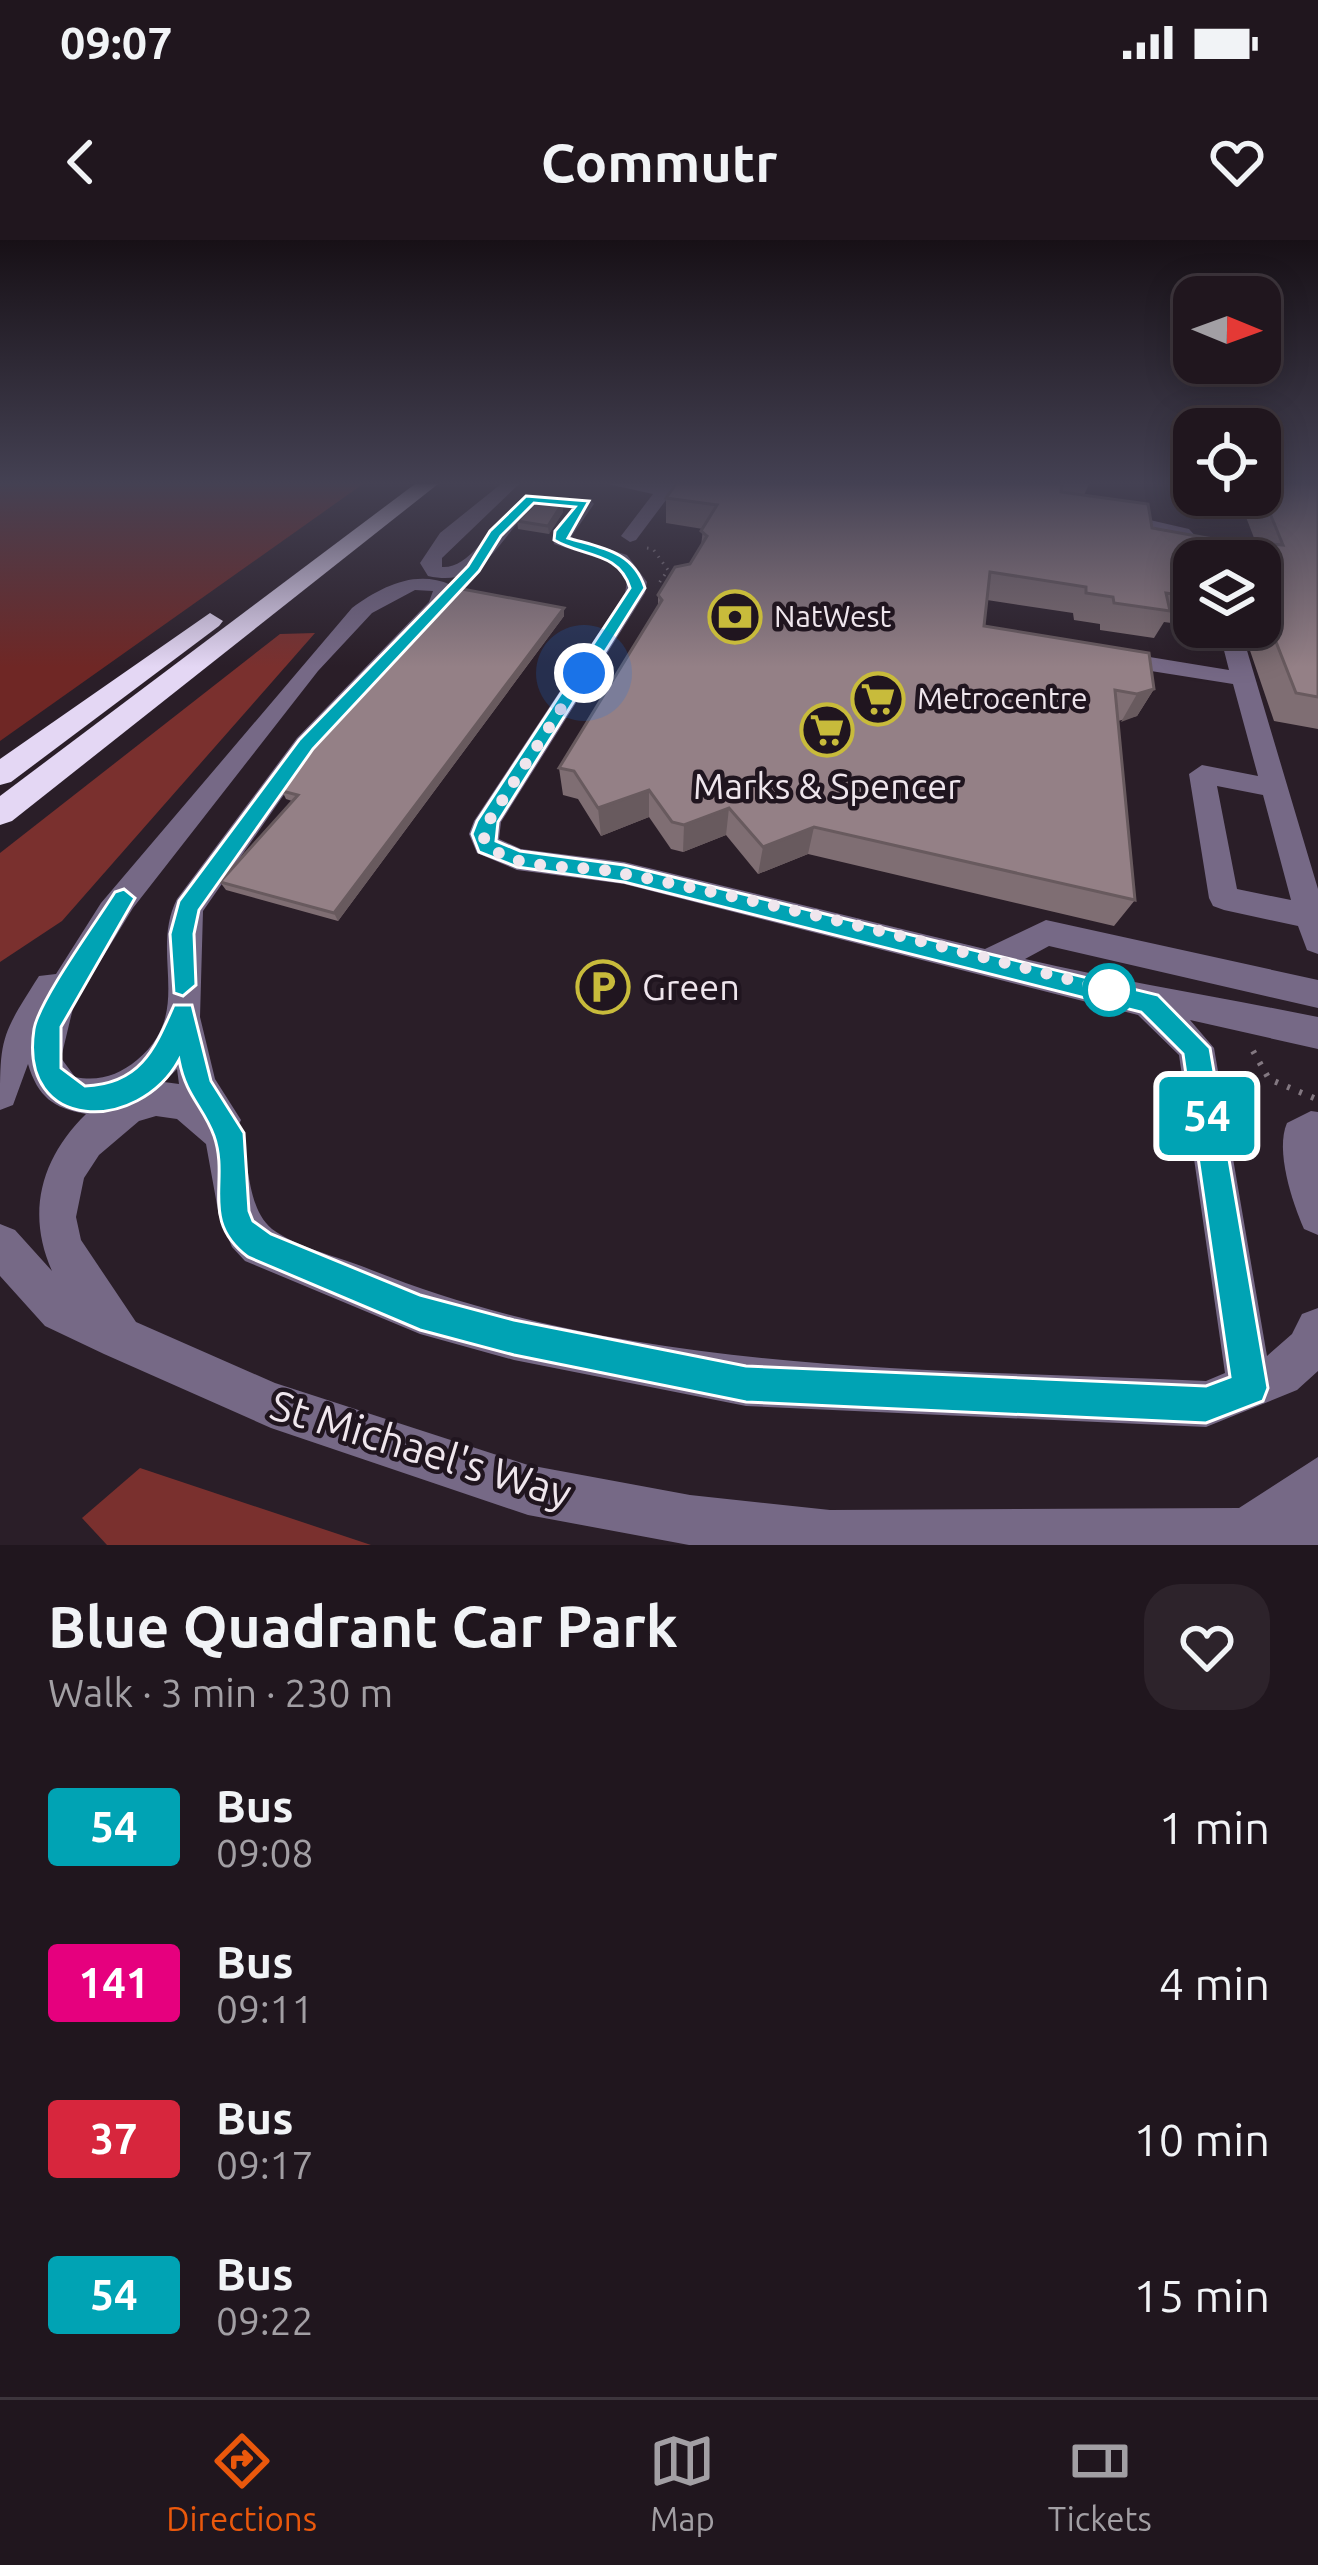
<!DOCTYPE html>
<meta charset="utf-8">
<style>
body{margin:0;font-family:Ubuntu,sans-serif;background:#2d232b;color:#f1f3f6;height:100vh;display:flex;flex-direction:column;font-size:45px;white-space:nowrap}
*{box-sizing:border-box;margin:0}
p{font-size:39px;color:#a29fa4}
.icon{flex:none;width:66px;height:66px;fill:none;stroke:currentColor;stroke-width:2;stroke-linecap:round;stroke-linejoin:round}
.map{position:relative;height:1305px;overflow:hidden}
.panel{display:flex;flex-direction:column;background:#20161e;flex:1}
.panel>*{flex:none}
.badge{padding:0 24px;border-radius:9px;font-size:42px;line-height:78px}
.needle{width:78px;rotate:91deg}
.fabs{position:absolute;left:1173px;top:36px;display:grid;gap:24px}
.fabs a{display:grid;place-items:center;width:108px;height:108px;border-radius:24px;background:#20161e;box-shadow:0 6px 30px #0003,0 0 0 3px #3d353c;font-size:60px}
.you{position:absolute;width:60px;height:60px;margin:-30px;border:9px solid #fff;border-radius:50%;background:#1a73e8;box-shadow:0 0 0 18px #1a73e833}
.map>.badge{position:absolute;translate:-50% -50%;box-shadow:0 0 0 6px #fff}
.round{display:grid;place-items:center;flex:none;width:126px;height:126px;border-radius:36px;background:#2d232b}
.headline{display:flex;align-items:center;justify-content:space-between;height:204px;padding:0 48px}
h1{font-size:57px;font-weight:700;line-height:90px}
ul{padding:0;list-style:none}
li{display:flex;align-items:center;gap:36px;height:156px;padding:0 48px}
li div{flex:1}
li b{display:block;font-size:45px}
li em{font-style:normal}
li .badge{min-width:132px;font-weight:700;text-align:center}
.status{display:flex;justify-content:space-between;align-items:center;height:84px;padding:0 60px;background:#20161e;direction:ltr}
.status svg{height:33px;fill:currentColor}
header{display:flex;justify-content:space-between;align-items:center;height:156px;padding:0 48px;background:#20161e;font-size:54px;font-weight:700}
.menu{display:flex;justify-content:space-around;align-items:center;height:168px;border-top:3px solid #3d353c;background:#20161e;font-size:33px;color:#a29fa4}
.menu a{display:grid;justify-items:center;gap:6px}
.menu .current{color:#ea580c}
.map>svg:first-child{display:block}
</style>
<div class="status"><b>09:07</b><svg viewBox="0 0 49 12"><path d="M0 12V9h3v3zM5 12V6h3v6zM10 12V3h3v9zM15 12V0h3v12zM26 1h20v11H26zM47 4h2v5h-2z"/></svg></div>
<header><svg class="icon" aria-label="back" viewBox="0 0 24 24"><path d="M15 5l-7 7 7 7"/></svg>Commutr<svg class="icon" aria-label="heart" viewBox="0 0 24 24"><path d="M12 20l-8-8c-3-5 5-10 8-4 3-6 11-1 8 4z"/></svg></header>
<div class="map">
<svg width="1318" height="1305" viewBox="0 0 1318 1305">
<rect width="100%" height="100%" fill="#2a1e28"/>
<polygon fill="#6f2725" points="0,244 363,244 0,501"/>
<g fill="#7a302e">
<polygon points="315,393 62,681 0,722 0,613 280,394"/>
<polygon points="140,1228 371,1305 107,1305 82,1278"/>
</g>
<g fill="none" stroke-linecap="round" stroke-linejoin="round">
<polyline stroke="#837881" stroke-width="3" stroke-dasharray="1.5 6" stroke-linecap="butt" points="647,308 653,309 668,330 659,343"/>
<polyline stroke="#837881" stroke-width="6" stroke-dasharray="3 10" stroke-linecap="butt" points="1253,811 1269,839 1314,858"/>
<g fill="#766986" fill-rule="evenodd">
<path d="M501,244H519L442,318V327C476,329 497,269 531,254L591,260L594,264L571,297L627,315L647,342L645,353L501,582L499,599L521,609L624,622L985,709L1046,680L1318,740V768L1049,706L1025,719C1123,742 1220,757 1318,777V809L1190,780L1214,808L1267,1116L1292,1094L1302,1074L1318,1068V1131L1297,1150L1206,1187L746,1166L514,1120L420,1094L245,1021L232,1007L219,976L206,904L177,879L156,876L139,881L99,915L84,938L76,977L81,1000L136,1082L275,1143L528,1225L690,1255L830,1270L1239,1268L1318,1217V1305H689L528,1275L271,1188L104,1114L45,1086L0,1036V984L15,990L52,1031C26,973 41,918 86,874C53,868 38,857 28,824L13,865L0,870C0,798 0,797 39,736L56,734L101,663L352,368C381,347 415,329 451,345L448,364L315,510L203,671L200,777L215,839L241,880L237,888C251,918 245,967 272,989C296,1007 336,1016 364,1027C630,1135 924,1128 1206,1141L1225,1133L1179,815L1138,775L624,644L517,630L477,613L469,594L474,581L625,353L627,342L613,323L554,304L553,291L572,268L535,265C497,298 486,349 428,336L420,323L440,293ZM415,350L433,351L429,362L297,498L177,659C149,714 195,772 137,820C119,835 99,842 75,837L61,818L74,764L133,668L318,431L372,373ZM177,829L179,844L164,842Z"/>
<polygon points="608,244 678,244 636,300 630,302 621,296 653,254"/>
<polygon points="1115,272 1189,289 1218,321 1198,321 1177,297 1109,281 1109,273"/>
<path d="M1218,387H1240L1318,649V714L1307,710L1298,686L1224,670L1213,666L1209,658L1189,534L1202,525L1258,536L1233,444L1113,425L1102,418L1113,411L1229,430ZM1217,546L1263,555L1291,660L1237,649Z"/>
<path d="M1311,871L1318,872V995L1304,989C1292,962 1275,910 1287,883Z"/>
</g>
<g fill="#e4d7f4" fill-rule="evenodd">
<polygon points="415,244 438,244 12,581 0,585 0,556"/>
<polygon points="210,373 223,381 219,386 11,542 0,545 0,519"/>
</g>
</g>
<g fill="#7f6e73">
<polygon points="676,244 1089,244 1084,255 1152,288 1213,299 1256,303 1239,259 1207,255 1260,255 1260,244 1318,244 1318,489 1274,481 1242,387 1260,387 1260,321 1194,321 1194,386 1164,382 1154,398 1100,390 1100,384 1074,380 1073,373 987,360 984,386 1154,449 1137,476 1118,481 1135,660 1114,686 808,614 758,634 726,595 683,612 671,609 649,577 601,596 578,559 563,555 559,528 658,367 658,355 690,324 701,306 703,289 666,283 666,258"/>
<polygon points="562,264 563,272 549,294 518,289 517,281"/>
<polygon points="564,368 564,376 338,681 226,650 220,642 292,561 286,559 282,551"/>
</g>
<g fill="#685a5e">
<polygon points="562,264 563,272 549,294 548,286"/>
<polygon points="564,368 564,376 338,681 334,673"/>
<polygon points="1154,449 1137,476 1121,482 1137,454"/>
<polygon points="649,550 649,577 601,596 598,568"/>
<polygon points="729,568 726,595 683,612 684,585"/>
<polygon points="814,587 808,614 758,634 763,607"/>
</g>
<g fill="#948086" stroke="#685a5e" stroke-width="3">
<polygon points="676,244 1062,244 1061,252 1148,264 1152,288 1213,299 1283,305 1260,249 1260,244 1318,244 1318,457 1296,453 1260,361 1260,321 1194,321 1194,357 1166,353 1170,371 1114,363 1113,357 1086,353 1086,347 990,332 984,386 1149,413 1154,449 1137,454 1115,450 1135,660 814,587 763,607 729,568 684,585 672,582 649,550 598,568 574,531 559,528 662,360 658,355 675,327 690,324 707,296 701,291 717,265 666,258"/>
<polygon points="536,262 562,264 548,286 517,281"/>
<polygon points="462,349 564,368 334,673 220,642 298,555 282,551 308,514"/>
</g>
<linearGradient id="sky" x2="0" y2="1"><stop stop-color="#171016"/><stop offset="0.57" stop-color="#444153"/><stop offset="1" stop-color="#444153" stop-opacity="0"/></linearGradient>
<rect width="1318" height="427" fill="url(#sky)"/>
<path fill="#00a3b4" stroke="#fff" stroke-width="3" d="M526,256L589,261L568,298C602,308 633,311 645,348L498,582L496,601L520,611L624,625L1158,755L1210,808L1268,1148L1263,1161L1206,1183L746,1162L514,1115L420,1090L248,1017C199,980 230,942 214,896C203,866 186,857 179,820C139,893 18,894 34,789C39,760 97,681 115,652L124,649L135,658L61,787V828L85,846C141,844 155,808 174,765H192L211,841L244,893L249,971L253,981L271,994L420,1055L514,1080L746,1126L1206,1146L1230,1137L1183,814L1141,772L624,642L517,627L479,612L472,594L477,581L630,348C619,311 582,317 554,300L555,291L575,267L534,263L501,296L479,331L313,509L199,670L194,694L196,745L183,756L174,753L170,694L179,661L299,500L468,326L490,291Z"/>
<g fill="none" stroke-linecap="round" stroke-linejoin="round">
<path stroke="#efe6ed" stroke-width="12" stroke-dasharray="0 21.6" d="M584,433L485,587L484,600C508,633 578,624 615,632C780,664 946,707 1109,750"/>
</g>
<defs>
<g id="bank-ring" transform="scale(2.7)"><circle r="9.5" fill="#20151f" stroke="#c8bb3b" stroke-width="1.5"/><path d="M-6-4H6V4H-6ZM0-2.3a2.3 2.3 0 1 0 0 4.6a2.3 2.3 0 1 0 0-4.6Z" fill="#c8bb3b"/></g>
<g id="supermarket-ring" transform="scale(2.7)"><circle r="9.5" fill="#20151f" stroke="#c8bb3b" stroke-width="1.5"/><path d="M-6-5.5h2.5l.6 2H6L4.5 2H-2.5L-4.4-4H-6ZM-1.5 3.2a1.3 1.3 0 1 0 .1 0ZM3 3.2a1.3 1.3 0 1 0 .1 0Z" fill="#c8bb3b"/></g>
<g id="parking-ring" transform="scale(2.7)"><circle r="9.5" fill="#20151f" stroke="#c8bb3b" stroke-width="1.5"/><path d="M-3.5-5.5H1a3.5 3.5 0 0 1 0 7H-1V5.5H-3.5ZM-1-3.4V-.6H.8a1.4 1.4 0 0 0 0-2.8Z" fill="#c8bb3b"/></g>
</defs>
<g fill-rule="evenodd">
<use href="#bank-ring" x="735" y="377"/>
<use href="#supermarket-ring" x="878" y="459"/>
<use href="#supermarket-ring" x="827" y="490"/>
<use href="#parking-ring" x="603" y="747"/>
</g>
<circle fill="#fff" stroke="#00a3b4" stroke-width="6" cx="1109" cy="750" r="24"/>
<g text-anchor="middle" stroke-width="9" stroke-linejoin="round" paint-order="stroke">
<g font-size="30" fill="#efe6ed" stroke="#20151f" text-anchor="start">
<text x="774" y="387">NatWest</text>
<text x="917" y="469">Metrocentre</text>
</g>
<g font-size="36" fill="#efe6ed" stroke="#20151f">
<text x="827" y="559">Marks &amp; Spencer</text>
<text x="642" y="760" text-anchor="start">Green</text>
</g>
<g font-size="42" fill="#efe6ed" stroke="#20151f">
<text transform="translate(421 1209) rotate(17)" y="15">St Michael's Way</text>
</g>
</g>
</svg>
<div class="fabs">
<a><svg class="needle" viewBox="-14 -14 28 28"><path d="M0-13l5 13h-10z" fill="#e53935"/><path d="M0 13l5-13h-10z" fill="#a29fa4"/></svg></a>
<a><svg class="icon" aria-label="locate" viewBox="0 0 24 24"><circle cx="12" cy="12" r="6"/><path d="M12 2v4M12 18v4M2 12h4M18 12h4"/></svg></a>
<a><svg class="icon" aria-label="layers" viewBox="0 0 24 24"><path d="M12 4l9 5-9 5-9-5zM3 14l9 5 9-5"/></svg></a>
</div>
<div class="you" style="left:584px;top:433px"></div>
<b class="badge" style="left:1207px;top:876px;background:#00a3b4;color:#fff">54</b>
</div>
<section class="panel">
<div class="headline"><div><h1>Blue Quadrant Car Park</h1><p>Walk · 3 min · 230 m</p></div><a class="round"><svg class="icon" aria-label="heart" viewBox="0 0 24 24"><path d="M12 20l-8-8c-3-5 5-10 8-4 3-6 11-1 8 4z"/></svg></a></div>
<ul>
<li><span class="badge" style="background:#00a3b4;color:#fff">54</span><div><b>Bus</b><p>09:08</p></div><em>1 min</em></li>
<li><span class="badge" style="background:#e6007e;color:#fff">141</span><div><b>Bus</b><p>09:11</p></div><em>4 min</em></li>
<li><span class="badge" style="background:#d7263d;color:#fff">37</span><div><b>Bus</b><p>09:17</p></div><em>10 min</em></li>
<li><span class="badge" style="background:#00a3b4;color:#fff">54</span><div><b>Bus</b><p>09:22</p></div><em>15 min</em></li>
</ul>
</section>
<nav class="menu">
<a class="current"><svg class="icon" aria-label="directions" viewBox="0 0 24 24"><path d="M12 3l9 9-9 9-9-9zM9 14v-3h6M13 9l2 2-2 2"/></svg>Directions</a>
<a><svg class="icon" aria-label="map" viewBox="0 0 24 24"><path d="M3 6l6-2 6 2 6-2v14l-6 2-6-2-6 2zM9 4v14M15 6v14"/></svg>Map</a>
<a><svg class="icon" aria-label="tickets" viewBox="0 0 24 24"><path d="M3 7h18v10H3zM15 7v10"/></svg>Tickets</a>
</nav>
